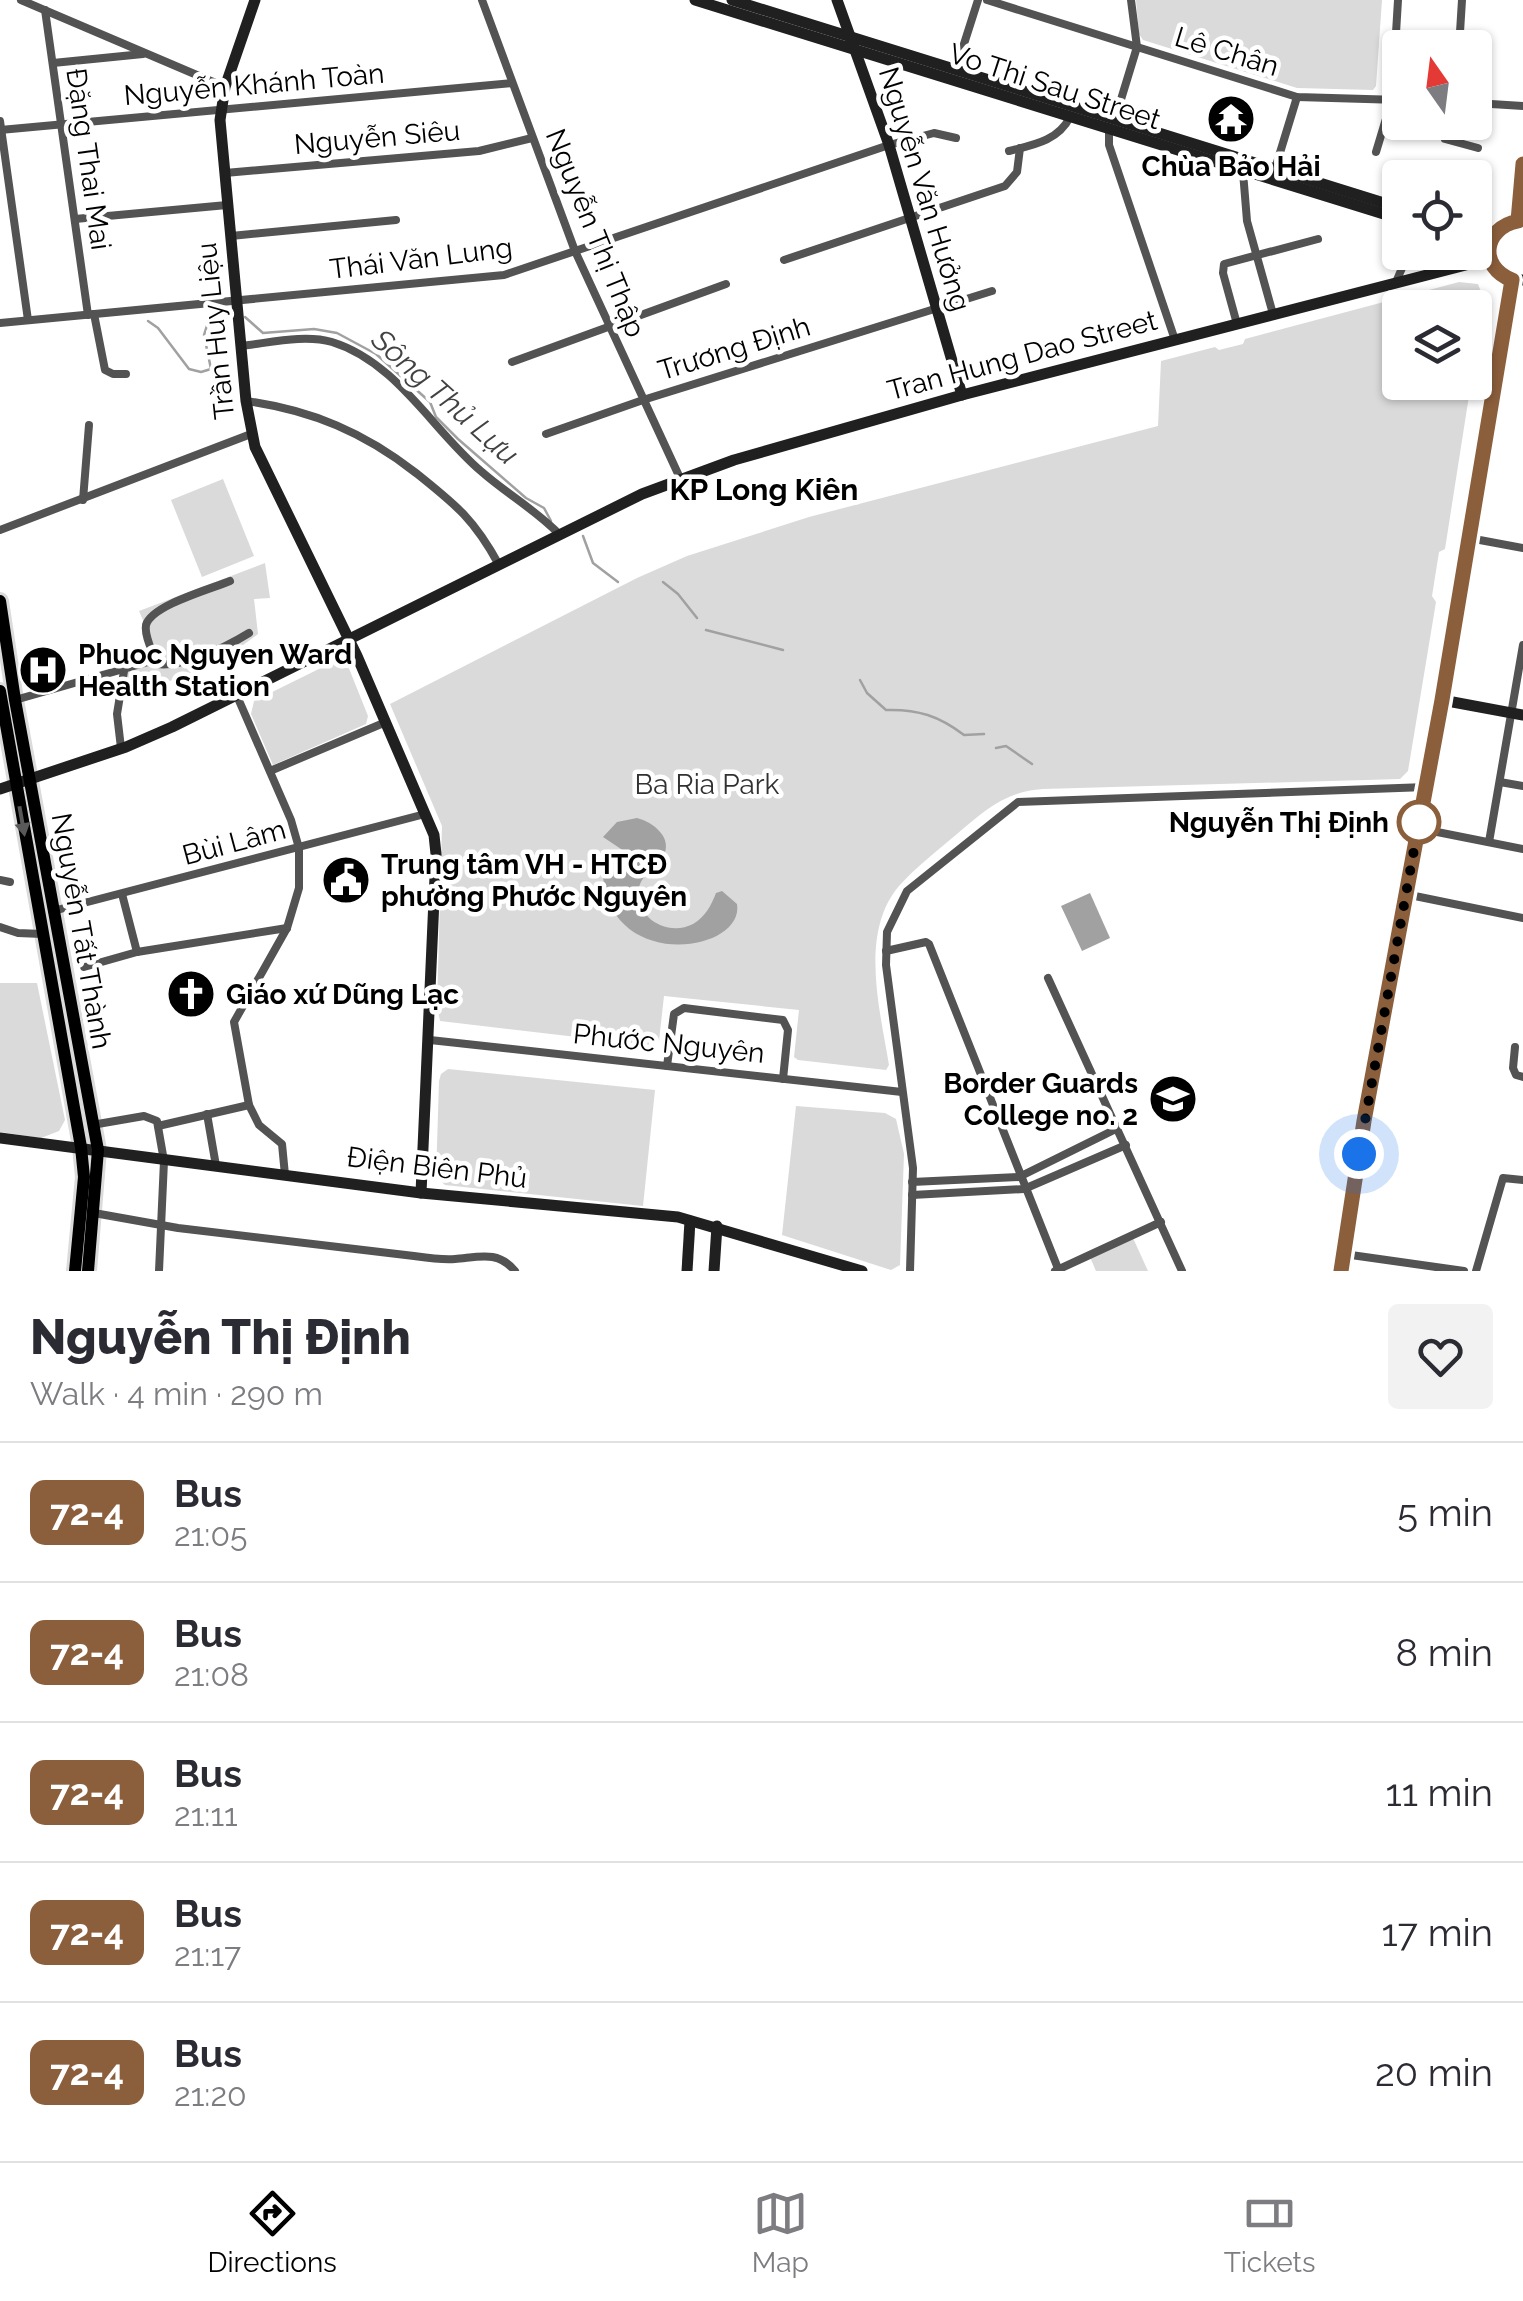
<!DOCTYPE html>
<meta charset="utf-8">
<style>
body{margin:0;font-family:Raleway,sans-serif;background:#f2f2f3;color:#2b2b33;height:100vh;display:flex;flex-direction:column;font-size:38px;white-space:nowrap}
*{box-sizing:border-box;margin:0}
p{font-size:32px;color:#7c7c81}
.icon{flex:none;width:55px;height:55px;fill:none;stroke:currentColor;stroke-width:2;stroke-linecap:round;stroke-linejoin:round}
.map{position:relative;height:1271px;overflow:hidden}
.drawer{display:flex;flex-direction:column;background:#fff;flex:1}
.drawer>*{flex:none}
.badge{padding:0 20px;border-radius:15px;font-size:35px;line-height:65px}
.needle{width:65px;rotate:346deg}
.buttons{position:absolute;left:1382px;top:30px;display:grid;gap:20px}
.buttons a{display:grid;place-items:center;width:110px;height:110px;border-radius:10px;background:#fff;box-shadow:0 2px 8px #0004;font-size:50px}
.you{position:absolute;width:50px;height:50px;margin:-25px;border:8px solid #fff;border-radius:50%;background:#1a73e8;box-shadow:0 0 0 15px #1a73e833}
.map>.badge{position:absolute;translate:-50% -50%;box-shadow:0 0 0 5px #fff}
.round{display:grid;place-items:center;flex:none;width:105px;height:105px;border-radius:10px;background:#f2f2f3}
.summary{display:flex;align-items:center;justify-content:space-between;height:170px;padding:0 30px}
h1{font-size:48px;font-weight:800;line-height:75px}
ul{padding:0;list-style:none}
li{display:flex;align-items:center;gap:30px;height:140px;padding:0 30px;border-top:2px solid #e1e1e2}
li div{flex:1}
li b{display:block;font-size:38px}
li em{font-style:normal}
li .badge{min-width:110px;font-weight:700;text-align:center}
.menu{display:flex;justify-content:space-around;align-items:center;height:140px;border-top:2px solid #e1e1e2;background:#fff;font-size:28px;color:#7c7c81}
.menu a{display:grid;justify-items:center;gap:5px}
.menu .on{color:#000}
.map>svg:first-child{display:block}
</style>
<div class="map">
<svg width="1523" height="1271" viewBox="0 0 1523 1271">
<rect width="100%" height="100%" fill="#fff"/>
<g fill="#dadada">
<polygon points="1136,0 1382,0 1376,86 1373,90 1297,88 1143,40 1139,34"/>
<path d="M1459,282L1478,284L1483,297V309L1475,358V308H1400V382L1471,383L1445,549L1439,552L1432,596L1436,602L1408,771L1400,779L1043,789C1006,791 984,811 957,834C938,850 916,867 899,886C859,933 880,1010 889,1065L886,1070L798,1060L794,1057L799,1010L664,996L659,1041L654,1046L440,1021L437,1006L442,826L390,704L637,578L687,556L809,517L1158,426L1161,361L1215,347L1219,350L1243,344L1245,339Z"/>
<polygon points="223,479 254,556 202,577 171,500"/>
<path d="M265,563L270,598L254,599L258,634C221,664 171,684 124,694L127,672L161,662L139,611Z"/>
<polygon points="337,660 348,666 368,716 366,724 273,765 251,714 254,701"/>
<polygon points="0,983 37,983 65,1120 59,1131 41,1138 0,1132"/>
<polygon points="448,1069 655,1090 643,1206 445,1185 436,1177 439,1081 441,1074"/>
<polygon points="796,1106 885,1113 896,1119 904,1154 900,1265 891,1270 782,1235"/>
<polygon points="1133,1238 1148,1271 1096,1271 1090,1257"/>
</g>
<g fill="#a1a1a1">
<path d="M637,818C653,822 674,838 663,857C656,870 642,873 639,888C634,918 668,937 693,924C705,917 711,906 716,893L722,891L737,904C745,952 612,973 603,877L620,869L627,858L624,851L603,837L617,822Z"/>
<polygon points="1090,893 1110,938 1082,951 1061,906"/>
</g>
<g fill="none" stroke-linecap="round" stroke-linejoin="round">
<g stroke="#a1a1a1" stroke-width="2.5">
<polyline points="245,317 263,333 314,329 337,333 376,354 430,402 436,417 458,439 526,498 544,508 551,521"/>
<polyline points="148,321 158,328 189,369 201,372 211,369 204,335 209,319 215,317 221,323"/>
<polyline points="583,536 593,563 618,582"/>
<polyline points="663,582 678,594 697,618"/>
<polyline points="706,630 783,650"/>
<path d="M860,680L867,693L886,710C918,709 939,716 964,735L984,734"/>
<polyline points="996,748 1006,746 1032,764"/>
</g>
<g stroke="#dbdbdb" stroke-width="18">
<g id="primary">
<polyline points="0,601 15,700 98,1150 88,1271"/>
<polyline points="0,691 81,1147 84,1177 75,1271"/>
</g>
</g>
<g stroke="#535353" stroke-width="8">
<polyline points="21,0 225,87"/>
<polyline points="482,0 575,251 680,478"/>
<polyline points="987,0 1297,97 1400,100"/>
<polyline points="45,10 88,315"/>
<polyline points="1459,48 1462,0"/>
<polyline points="53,63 143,54"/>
<polyline points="956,69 978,0"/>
<polyline points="1475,103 1523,106"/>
<polyline points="1115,119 1137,47 1131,0"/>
<polyline points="0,121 28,320"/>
<polyline points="0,130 512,83"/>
<polyline points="1109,130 1109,145 1175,340"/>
<polyline points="1445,139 1478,148"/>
<path d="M1009,151C1033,145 1058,141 1070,117"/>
<polyline points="1376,152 1392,99 1398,0"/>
<polyline points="1275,169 1297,97"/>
<polyline points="1435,171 1448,178"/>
<polyline points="1243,172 1247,221 1273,314"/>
<polyline points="225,173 479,151 532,138"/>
<polyline points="75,219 227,205"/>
<polyline points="231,236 396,220"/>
<polyline points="784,260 1005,186 1017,172 1020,148"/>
<polyline points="1396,282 1409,252"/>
<polyline points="94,314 105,370 113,374 126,374"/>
<polyline points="0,323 504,275 889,145 934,133 956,138"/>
<polyline points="1237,324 1223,273 1224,264 1318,239"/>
<path d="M240,346C269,343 304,334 332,342C397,362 433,431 482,472C507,494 536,510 560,535"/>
<polyline points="512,362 726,284"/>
<path d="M246,401C312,410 365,433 416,473C456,505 474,519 499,565"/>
<polyline points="546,434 643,400 992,291"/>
<polyline points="83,500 89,425"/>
<polyline points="0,530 251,434"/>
<polyline points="1469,538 1523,548"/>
<path d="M148,662C175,672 225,648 249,633"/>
<polyline points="237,696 291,820 299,848 299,888 287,928 234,1022 249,1105 259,1125 282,1144 285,1175"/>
<path d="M15,700L148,662L153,656C151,646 144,635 146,625C152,605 211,589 230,581"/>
<polyline points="121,748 117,714 124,671"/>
<polyline points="270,771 386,722"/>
<polyline points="1500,782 1523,786"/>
<polyline points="1417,828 1523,849"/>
<polyline points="1489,842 1523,645"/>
<polyline points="0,880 10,882"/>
<polyline points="122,894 137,952"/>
<polyline points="1405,894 1523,918"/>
<polyline points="53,911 425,814"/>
<polyline points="0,927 18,933 42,934"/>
<polyline points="886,951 926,942 929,944 1059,1271"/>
<polyline points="84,967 137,952 287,928"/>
<polyline points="1048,978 1182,1271"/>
<polyline points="430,1040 902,1092"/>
<polyline points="1515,1047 1513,1068 1516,1075 1523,1077"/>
<polyline points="667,1066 674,1014 684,1008 783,1020 788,1030 783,1079"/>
<polyline points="207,1114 216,1166"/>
<polyline points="92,1125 144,1116 157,1121 164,1161 159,1271"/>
<polyline points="158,1126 249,1105"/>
<polyline points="912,1182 1019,1177 1118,1128"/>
<polyline points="912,1195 1024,1189 1126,1145"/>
<path d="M94,1213L178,1228L414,1256C428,1258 441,1260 455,1259C479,1257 498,1250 515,1271"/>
<polyline points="1344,1254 1464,1271"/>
<polyline points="910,1271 913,1168 886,965 887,932 907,891 1018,802 1426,787"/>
<polyline points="1055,1271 1161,1222"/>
<polyline points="1476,1271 1503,1178 1523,1180"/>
</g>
<g stroke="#202020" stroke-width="11">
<polyline points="255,0 225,87 220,120 246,401 255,447 357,656 434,835 436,854 421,1193"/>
<polyline points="695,0 1400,219"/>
<polyline points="732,0 1400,208"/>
<polyline points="837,0 889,145 962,395"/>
<polyline points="1518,221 1523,164"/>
<path d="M1523,222C1504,221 1491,231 1488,250C1490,270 1503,280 1523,280"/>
<polyline points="1475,234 1490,239"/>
<polyline points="1442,700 1523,715"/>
<polyline points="0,789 126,747 172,727 642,494 734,460 962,395 1489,259"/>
<polyline points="0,1138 421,1193 678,1217 862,1271"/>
<polyline points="687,1271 690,1221"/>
<polyline points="714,1271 717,1226"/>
<polyline points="1341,1271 1364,1121 1442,700 1512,280"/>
</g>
<use href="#primary" stroke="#000" stroke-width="12"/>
</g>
<defs><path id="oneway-solid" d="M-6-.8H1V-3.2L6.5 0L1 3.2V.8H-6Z" transform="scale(2.5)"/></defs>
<use fill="#595959" href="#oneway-solid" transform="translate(22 821) rotate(80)"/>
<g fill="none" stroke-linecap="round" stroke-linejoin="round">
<g stroke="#fff" stroke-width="22">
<path id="line" d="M1341,1271L1364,1121L1442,700L1512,280C1478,267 1483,228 1518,221L1523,164"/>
</g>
<use href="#line" stroke="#8b5e3c" stroke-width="15"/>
<polyline stroke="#000" stroke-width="10" stroke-dasharray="0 18" points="1359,1154 1419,822"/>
</g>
<defs>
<g id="temple-disc" transform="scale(2.5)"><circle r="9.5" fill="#000" stroke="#fff"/><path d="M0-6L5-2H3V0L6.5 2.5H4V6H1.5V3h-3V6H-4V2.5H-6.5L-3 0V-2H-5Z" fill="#fff"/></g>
<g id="hospital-disc" transform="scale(2.5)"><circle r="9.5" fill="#000" stroke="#fff"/><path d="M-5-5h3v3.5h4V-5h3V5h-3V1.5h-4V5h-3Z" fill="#fff"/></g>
<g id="civic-disc" transform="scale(2.5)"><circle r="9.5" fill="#000" stroke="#fff"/><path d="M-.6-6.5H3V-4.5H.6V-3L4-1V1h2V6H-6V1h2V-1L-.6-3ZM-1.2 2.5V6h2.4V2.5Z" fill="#fff"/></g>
<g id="church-disc" transform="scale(2.5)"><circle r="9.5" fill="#000" stroke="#fff"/><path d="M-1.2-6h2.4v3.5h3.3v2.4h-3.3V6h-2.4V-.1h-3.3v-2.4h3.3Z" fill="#fff"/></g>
<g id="university-disc" transform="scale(2.5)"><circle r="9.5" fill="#000" stroke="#fff"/><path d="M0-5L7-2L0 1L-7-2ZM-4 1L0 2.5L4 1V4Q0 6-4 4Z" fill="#fff"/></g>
</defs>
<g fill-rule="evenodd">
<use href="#temple-disc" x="1231" y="119"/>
<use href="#hospital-disc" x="43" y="670"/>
<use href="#civic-disc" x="346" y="880"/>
<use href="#church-disc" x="191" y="994"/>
<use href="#university-disc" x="1173" y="1099"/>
</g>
<circle fill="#fff" stroke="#8b5e3c" stroke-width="5" cx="1419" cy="822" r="20"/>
<g text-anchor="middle" stroke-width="9" stroke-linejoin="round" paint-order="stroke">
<g font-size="28" fill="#000" stroke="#fff">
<text transform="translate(1227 51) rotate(17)" y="10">Lê Chân</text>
<text transform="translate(254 84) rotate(-5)" y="10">Nguyễn Khánh Toàn</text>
<text transform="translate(1055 86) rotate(18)" y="10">Vo Thi Sau Street</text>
<text transform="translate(377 137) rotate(-5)" y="10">Nguyễn Siêu</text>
<text transform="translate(89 159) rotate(82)" y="10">Đặng Thai Mai</text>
<text transform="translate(925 189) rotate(73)" y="10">Nguyễn Văn Hưởng</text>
<text transform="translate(596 233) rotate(68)" y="10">Nguyễn Thị Thập</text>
<text transform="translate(421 258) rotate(-7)" y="10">Thái Văn Lung</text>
<text transform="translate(215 331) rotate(-96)" y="10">Trần Huy Liệu</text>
<text transform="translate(734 348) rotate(-17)" y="10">Trương Định</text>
<text transform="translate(1022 355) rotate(-15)" y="10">Tran Hung Dao Street</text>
<text transform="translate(234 842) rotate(-15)" y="10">Bùi Lâm</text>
<text transform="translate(82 931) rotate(80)" y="10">Nguyễn Tất Thành</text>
<text transform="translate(669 1043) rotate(6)" y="10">Phước Nguyên</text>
<text transform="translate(437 1167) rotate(7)" y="10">Điện Biên Phủ</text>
</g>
<g font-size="28" font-weight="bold" fill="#000" stroke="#fff" text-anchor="start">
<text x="1231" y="176" text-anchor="middle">Chùa Bảo Hải</text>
<text x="78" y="664">Phuoc Nguyen Ward<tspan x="78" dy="32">Health Station</tspan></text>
<text x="381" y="874">Trung tâm VH - HTCĐ<tspan x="381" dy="32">phường Phước Nguyên</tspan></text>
<text x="226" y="1004">Giáo xứ Dũng Lạc</text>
<text x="1138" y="1093" text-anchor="end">Border Guards<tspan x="1138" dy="32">College no. 2</tspan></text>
</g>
<g font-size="28" fill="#313131" stroke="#fff">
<text x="707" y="794">Ba Ria Park</text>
</g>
<g font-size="28" font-weight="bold" fill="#000" stroke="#fff" text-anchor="end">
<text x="1389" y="832">Nguyễn Thị Định</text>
</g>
<g font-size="30" font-style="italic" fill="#424242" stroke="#fff">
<text transform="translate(445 397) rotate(42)" y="10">Sông Thủ Lựu</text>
</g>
<g font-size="30" font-weight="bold" fill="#000" stroke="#fff">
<text x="764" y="500">KP Long Kiên</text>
</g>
</g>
</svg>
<div class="buttons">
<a><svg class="needle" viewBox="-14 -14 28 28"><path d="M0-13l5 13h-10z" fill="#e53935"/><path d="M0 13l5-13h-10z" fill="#7c7c81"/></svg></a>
<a><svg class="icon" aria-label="locate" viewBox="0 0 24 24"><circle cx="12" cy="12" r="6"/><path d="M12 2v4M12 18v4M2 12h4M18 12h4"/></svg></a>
<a><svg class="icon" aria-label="layers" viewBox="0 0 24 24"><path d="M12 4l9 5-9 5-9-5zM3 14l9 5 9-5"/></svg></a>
</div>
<div class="you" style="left:1359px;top:1154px"></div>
</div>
<section class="drawer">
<div class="summary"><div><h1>Nguyễn Thị Định</h1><p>Walk · 4 min · 290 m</p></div><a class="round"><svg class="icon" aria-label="heart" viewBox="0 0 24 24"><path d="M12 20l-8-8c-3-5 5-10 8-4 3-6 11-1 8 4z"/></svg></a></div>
<ul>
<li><span class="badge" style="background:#8b5e3c;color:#fff">72-4</span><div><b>Bus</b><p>21:05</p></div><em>5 min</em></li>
<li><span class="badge" style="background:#8b5e3c;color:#fff">72-4</span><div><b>Bus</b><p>21:08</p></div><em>8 min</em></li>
<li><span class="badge" style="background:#8b5e3c;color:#fff">72-4</span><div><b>Bus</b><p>21:11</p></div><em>11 min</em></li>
<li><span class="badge" style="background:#8b5e3c;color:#fff">72-4</span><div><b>Bus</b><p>21:17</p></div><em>17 min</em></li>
<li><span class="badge" style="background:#8b5e3c;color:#fff">72-4</span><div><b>Bus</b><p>21:20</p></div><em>20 min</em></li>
</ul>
</section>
<nav class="menu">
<a class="on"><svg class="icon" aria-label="directions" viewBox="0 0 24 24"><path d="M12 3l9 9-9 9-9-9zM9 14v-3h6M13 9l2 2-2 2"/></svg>Directions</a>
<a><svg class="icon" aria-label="map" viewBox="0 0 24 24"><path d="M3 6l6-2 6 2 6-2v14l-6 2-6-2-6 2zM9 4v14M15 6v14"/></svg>Map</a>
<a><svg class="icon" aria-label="tickets" viewBox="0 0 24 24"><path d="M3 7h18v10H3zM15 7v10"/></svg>Tickets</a>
</nav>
